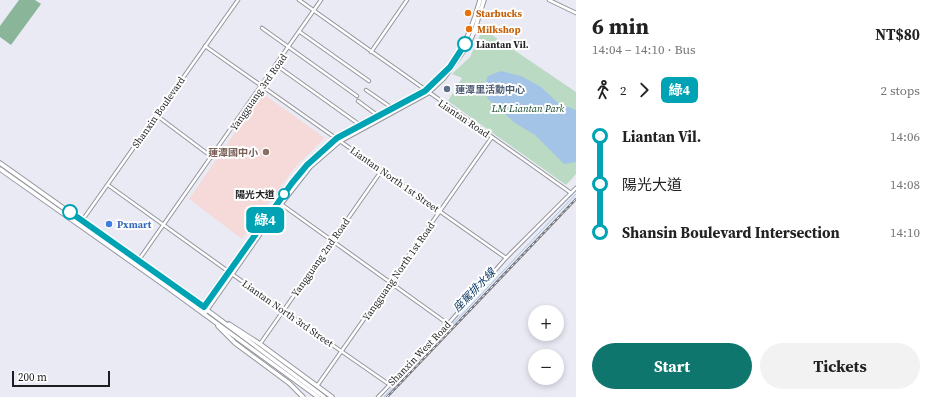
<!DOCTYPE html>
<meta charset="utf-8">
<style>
body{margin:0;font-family:"Source Serif 4","Noto Sans TC",serif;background:#f2f2f2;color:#222;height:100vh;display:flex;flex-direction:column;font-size:15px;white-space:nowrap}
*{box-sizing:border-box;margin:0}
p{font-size:13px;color:#767676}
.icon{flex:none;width:22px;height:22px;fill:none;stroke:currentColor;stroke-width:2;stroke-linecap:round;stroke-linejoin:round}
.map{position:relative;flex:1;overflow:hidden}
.sheet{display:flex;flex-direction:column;background:#fff;width:360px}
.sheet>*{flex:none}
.badge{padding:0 8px;border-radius:6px;font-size:14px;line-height:26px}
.fabs{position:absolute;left:528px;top:305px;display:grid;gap:8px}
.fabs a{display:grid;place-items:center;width:36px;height:36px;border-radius:50%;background:#fff;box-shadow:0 2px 6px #0003;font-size:20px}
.scale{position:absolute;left:12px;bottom:10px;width:98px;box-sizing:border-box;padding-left:4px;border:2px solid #1e1e22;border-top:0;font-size:11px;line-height:14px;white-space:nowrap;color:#1e1e22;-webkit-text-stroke:3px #fff;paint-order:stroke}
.map>.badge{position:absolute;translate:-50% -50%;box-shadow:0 0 0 2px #fff}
.legs{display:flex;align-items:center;gap:6px;height:44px;padding:0 16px;font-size:13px}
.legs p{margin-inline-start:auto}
.head{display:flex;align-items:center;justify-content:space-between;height:68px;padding:0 16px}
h1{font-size:22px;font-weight:700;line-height:30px}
.primary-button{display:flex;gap:8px;margin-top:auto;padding:8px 16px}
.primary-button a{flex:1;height:46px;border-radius:24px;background:#0f766e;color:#fff;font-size:16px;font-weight:700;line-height:46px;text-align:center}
.primary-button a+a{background:#f2f2f2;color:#222}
ul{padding:0 16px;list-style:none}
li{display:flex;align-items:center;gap:14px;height:48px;font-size:15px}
li i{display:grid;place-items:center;width:6px;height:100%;margin:0 5px;background:currentColor}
li i::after{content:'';width:10px;height:10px;margin:-5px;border:3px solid;border-radius:50%;background:#fff}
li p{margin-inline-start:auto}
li:first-child i{background:linear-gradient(#0000 50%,currentColor 0)}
li:last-child i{background:linear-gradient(currentColor 50%,#0000 0)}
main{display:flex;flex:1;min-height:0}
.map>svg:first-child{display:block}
</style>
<main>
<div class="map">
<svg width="576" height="397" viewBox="0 0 576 397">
<rect width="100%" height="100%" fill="#e9eaf4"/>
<polygon fill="#f5dad9" points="262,93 325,138 296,166 242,239 189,199"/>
<polygon fill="#badac3" points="483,29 576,92 576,174 566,185 448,101 462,78 452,74 470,57"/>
<polygon fill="#8bb598" points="19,0 35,0 41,4 11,45 0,37 0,26"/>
<polygon fill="#a3c4e7" points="501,71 521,76 541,87 558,103 576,110 576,162 564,164 535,135 515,123 488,99 484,87 488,76"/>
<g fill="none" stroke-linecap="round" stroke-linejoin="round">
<polyline stroke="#a3c4e7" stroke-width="1" points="384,397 576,194"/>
<g stroke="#94959e" stroke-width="4.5">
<g id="minor">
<polyline points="299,0 571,193"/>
<polyline points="549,0 576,13"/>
<polyline points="262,28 357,96"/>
<polyline points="300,32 369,81"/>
<polyline points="205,46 506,258"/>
<polyline points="371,52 407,0"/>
<polyline points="276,65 360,125"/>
<polyline points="366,90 392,108"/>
<polyline points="358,101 377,115"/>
<polyline points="156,115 212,157"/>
<polyline points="108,185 282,310 390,385"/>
<polyline points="281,204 448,324"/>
<polyline points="79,225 238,0"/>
<polyline points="138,261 321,0"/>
<polyline points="260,344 382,170"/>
<polyline points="317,386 492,137"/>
<polyline points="378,397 448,324 506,258 576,188"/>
</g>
</g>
<g stroke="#94959e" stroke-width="5.5">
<g id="tertiary">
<polyline points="0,163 207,310 324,397"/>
<polyline points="0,169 167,287 318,397"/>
<path d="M201,311L292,183C305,167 320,150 337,138C364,119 396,108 423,92C455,72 471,34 480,0"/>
<polyline points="204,314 281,204 310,167 340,141 428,93 444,78 468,45 474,32 484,0"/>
<polyline points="229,324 260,344 332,397"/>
<polyline points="218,326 235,343 289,383 303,397"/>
</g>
</g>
<use href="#minor" stroke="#fff" stroke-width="2.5"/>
<use href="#tertiary" stroke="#fff" stroke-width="3.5"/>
<g stroke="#78787f" stroke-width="2.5">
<polyline id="rail" points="387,397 576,199"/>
</g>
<use href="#rail" stroke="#fff" stroke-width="1" stroke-dasharray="3" stroke-linecap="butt"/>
</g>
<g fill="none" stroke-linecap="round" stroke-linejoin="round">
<g stroke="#fff" stroke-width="9">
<polyline id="line-1" points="70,212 204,307 292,183 307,165 337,138 425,91 450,67 465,44"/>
</g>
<use href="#line-1" stroke="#00a3b4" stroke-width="6"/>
</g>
<g fill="#e8710a" stroke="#fff" stroke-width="1.5">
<circle cx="468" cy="13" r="4"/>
<circle cx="469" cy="29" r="4"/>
</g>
<g fill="#fff" stroke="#00a3b4" stroke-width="2">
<circle cx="465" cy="44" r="7"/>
<circle cx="284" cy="194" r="5"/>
<circle cx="70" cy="212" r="7"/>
</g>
<circle fill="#5c6f8a" stroke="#fff" stroke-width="1.5" cx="447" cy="89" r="4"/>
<circle fill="#8d6e63" stroke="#fff" stroke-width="1.5" cx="266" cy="152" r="4"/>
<circle fill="#3f7fe0" stroke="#fff" stroke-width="1.5" cx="109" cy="224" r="4"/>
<g text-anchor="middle" stroke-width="4" stroke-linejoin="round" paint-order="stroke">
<g font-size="10" font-weight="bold" fill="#c56008" stroke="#fff" text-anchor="start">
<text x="476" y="17">Starbucks</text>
<text x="477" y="33">Milkshop</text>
</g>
<g font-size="10" font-weight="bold" fill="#1e1e22" stroke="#fff" text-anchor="start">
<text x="476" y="48">Liantan Vil.</text>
<text x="275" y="198" text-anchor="end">陽光大道</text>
</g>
<g font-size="10" font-weight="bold" fill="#4e5e75" stroke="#fff" text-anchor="start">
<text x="455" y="93">蓮潭里活動中心</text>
</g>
<g font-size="10" fill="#1e1e22" stroke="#fff">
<text transform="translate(258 92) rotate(-55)" y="4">Yangguang 3rd Road</text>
<text transform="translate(158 112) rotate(-55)" y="4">Shanxin Boulevard</text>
<text transform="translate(464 118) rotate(34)" y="4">Liantan Road</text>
<text transform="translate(395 179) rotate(35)" y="4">Liantan North 1st Street</text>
<text transform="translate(320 257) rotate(-55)" y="4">Yangguang 2nd Road</text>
<text transform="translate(398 271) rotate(-55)" y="4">Yangguang North 1st Road</text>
<text transform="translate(288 313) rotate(35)" y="4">Liantan North 3rd Street</text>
<text transform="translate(419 353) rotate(-46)" y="4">Shanxin West Road</text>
</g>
<g font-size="10" font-style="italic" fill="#144629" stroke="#fff">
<text x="528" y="112">LM Liantan Park</text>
</g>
<g font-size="10" font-weight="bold" fill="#785e54" stroke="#fff" text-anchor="end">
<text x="258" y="156">蓮潭國中小</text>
</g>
<g font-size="10" font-weight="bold" fill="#366cbe" stroke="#fff" text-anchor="start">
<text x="117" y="228">Pxmart</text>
</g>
<g font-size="11" font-style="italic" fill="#00325d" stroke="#fff">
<text transform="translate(474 290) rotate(-46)" y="4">座駕排水線</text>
</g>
</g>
</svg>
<div class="fabs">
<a>+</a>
<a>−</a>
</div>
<div class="scale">200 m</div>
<b class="badge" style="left:265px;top:220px;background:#00a3b4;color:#fff">綠4</b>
</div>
<section class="sheet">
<div class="head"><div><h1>6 min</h1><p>14:04 – 14:10 · Bus</p></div><b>NT$80</b></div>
<div class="legs"><svg class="icon" aria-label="walk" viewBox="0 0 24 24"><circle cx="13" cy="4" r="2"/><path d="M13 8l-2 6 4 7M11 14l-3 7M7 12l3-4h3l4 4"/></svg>2<svg class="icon" aria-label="forward" viewBox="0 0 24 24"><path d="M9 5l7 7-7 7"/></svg><b class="badge" style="background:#00a3b4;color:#fff">綠4</b><p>2 stops</p></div>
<ul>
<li><i style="color:#00a3b4"></i><b>Liantan Vil.</b><p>14:06</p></li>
<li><i style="color:#00a3b4"></i><span>陽光大道</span><p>14:08</p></li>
<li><i style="color:#00a3b4"></i><b>Shansin Boulevard Intersection</b><p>14:10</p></li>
</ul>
<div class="primary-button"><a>Start</a><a>Tickets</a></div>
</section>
</main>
